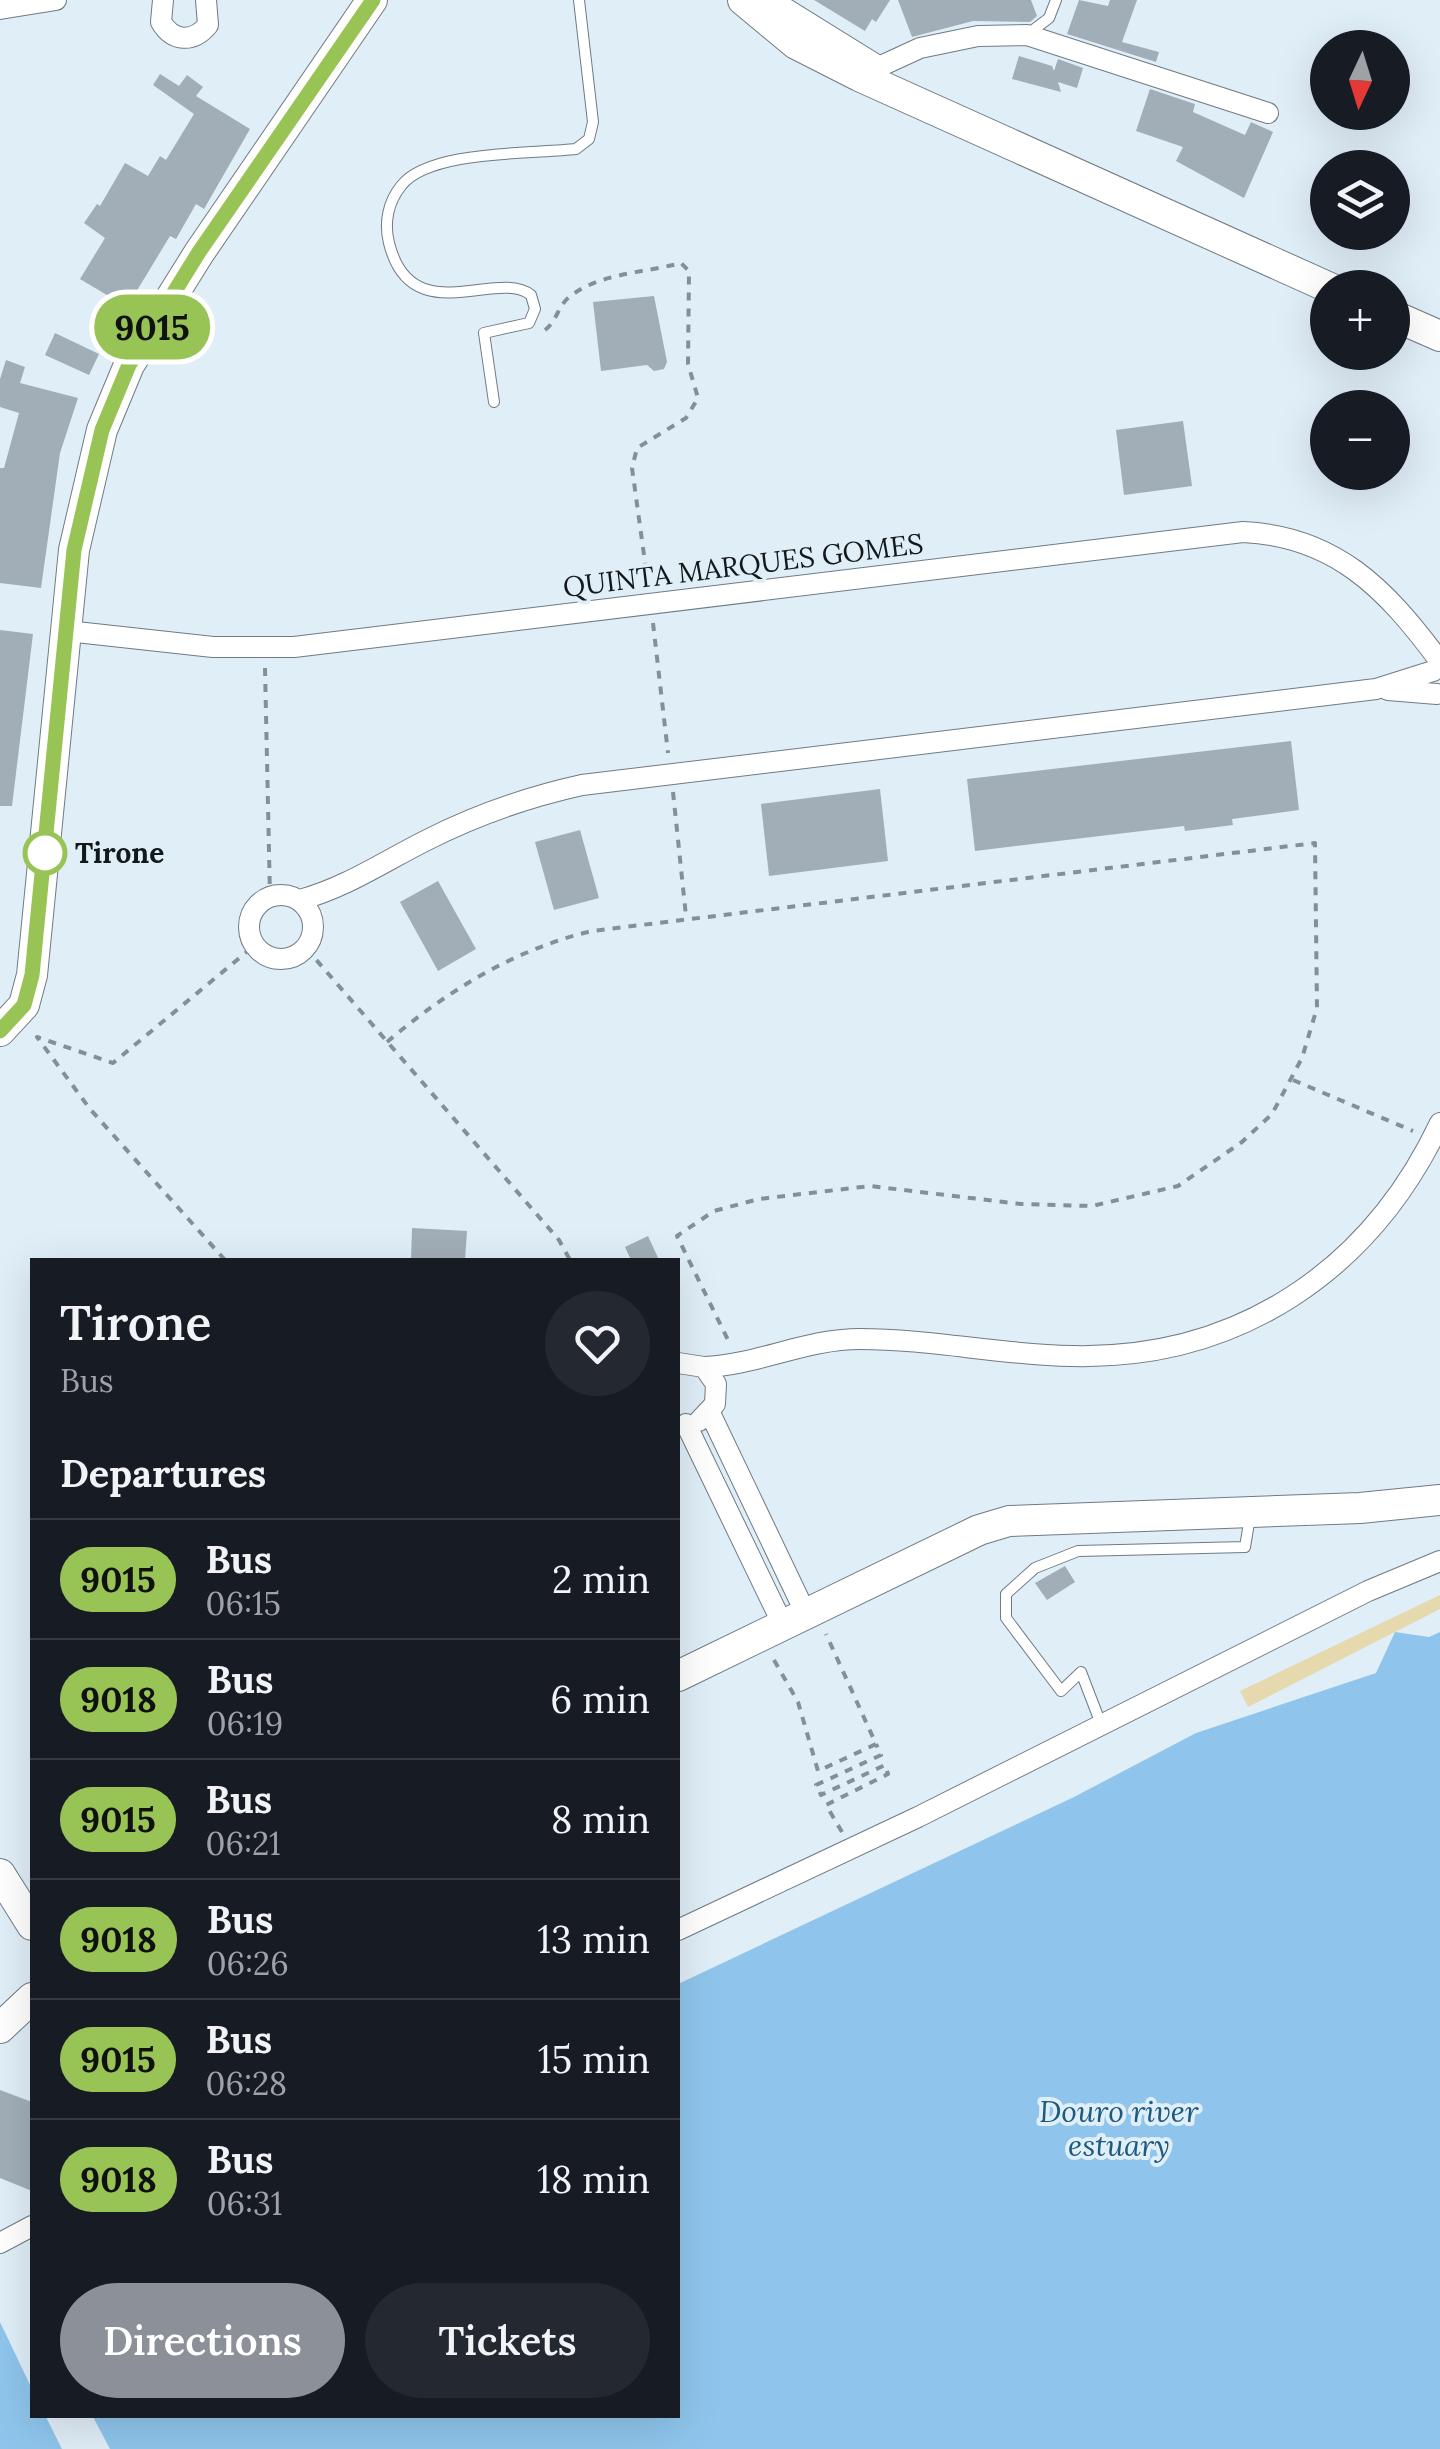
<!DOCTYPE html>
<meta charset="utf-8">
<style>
body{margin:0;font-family:Lora,serif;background:#242831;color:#f1f3f6;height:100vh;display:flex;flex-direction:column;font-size:38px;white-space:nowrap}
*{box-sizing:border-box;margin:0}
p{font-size:32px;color:#9ea1a6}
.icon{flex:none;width:55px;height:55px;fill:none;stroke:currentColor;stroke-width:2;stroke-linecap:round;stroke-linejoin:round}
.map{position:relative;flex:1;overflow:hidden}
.details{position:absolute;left:30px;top:1258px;width:650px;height:1160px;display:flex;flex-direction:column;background:#171b24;border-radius:0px;box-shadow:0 10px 40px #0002}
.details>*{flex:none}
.badge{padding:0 20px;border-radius:32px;font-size:35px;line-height:65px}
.needle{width:65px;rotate:184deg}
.tools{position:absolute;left:1310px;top:30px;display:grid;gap:20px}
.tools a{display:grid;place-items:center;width:100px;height:100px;border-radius:50%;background:#171b24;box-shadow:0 10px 40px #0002;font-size:50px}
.map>.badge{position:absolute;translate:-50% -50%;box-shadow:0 0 0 5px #fff}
h2{padding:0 30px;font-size:38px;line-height:90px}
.round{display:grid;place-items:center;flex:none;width:105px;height:105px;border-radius:52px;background:#242831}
.head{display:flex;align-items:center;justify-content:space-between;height:170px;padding:0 30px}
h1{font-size:48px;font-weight:600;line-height:75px}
.cta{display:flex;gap:20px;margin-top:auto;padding:20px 30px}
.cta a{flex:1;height:115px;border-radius:60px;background:#8c9099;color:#fff;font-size:40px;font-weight:600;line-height:115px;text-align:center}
.cta a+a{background:#242831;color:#f1f3f6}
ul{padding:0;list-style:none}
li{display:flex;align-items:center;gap:30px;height:120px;padding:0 30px;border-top:2px solid #363941}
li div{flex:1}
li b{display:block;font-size:38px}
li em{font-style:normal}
li .badge{min-width:110px;font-weight:700;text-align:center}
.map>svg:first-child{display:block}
</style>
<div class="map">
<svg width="1440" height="2449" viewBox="0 0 1440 2449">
<rect width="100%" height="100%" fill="#e0eef8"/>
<polygon fill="#e5d9ad" points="1440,1595 1440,1609 1248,1707 1240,1691"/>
<g fill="#8fc5ec">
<polygon points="1395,1632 1429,1637 1440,1632 1440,2449 110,2449 92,2415 678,2415 678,1984 1074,1797 1196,1733 1376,1673"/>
<polygon points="0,2322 32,2389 32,2415 45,2415 62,2449 0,2449"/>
</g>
<g fill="#a1aeb7">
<polygon points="814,0 890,0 876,22 872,19 865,31"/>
<polygon points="898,0 1031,0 1037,16 1030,22 973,21 912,37"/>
<polygon points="1079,0 1108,6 1110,0 1137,0 1122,42 1159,52 1156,62 1067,34"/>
<polygon points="1019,56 1052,66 1054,71 1058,59 1083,68 1077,88 1058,82 1061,92 1012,79"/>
<polygon points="160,74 179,86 187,75 203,87 196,96 250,129 204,209 196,204 176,239 170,236 127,307 80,279 105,238 84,223 97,204 100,206 125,163 148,176 160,156 166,160 194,114 153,85"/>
<polygon points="1150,89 1195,104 1193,112 1245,135 1251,122 1273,132 1244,198 1176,161 1183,147 1136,131"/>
<polygon points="654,296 667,362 664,369 654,371 647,365 601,371 593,302"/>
<polygon points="55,333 99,354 89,375 45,355"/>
<polygon points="6,360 25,367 20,383 78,398 60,453 41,588 0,583 0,468 4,468 19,413 0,407 0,379"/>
<polygon points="1183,421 1192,486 1124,495 1116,430"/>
<polygon points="0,630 33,634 12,806 0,806"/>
<polygon points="1291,741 1299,810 1232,819 1233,825 1185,831 1184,826 975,851 967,779"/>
<polygon points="880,789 888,861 769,876 761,804"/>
<polygon points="580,830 599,898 554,910 535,842"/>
<polygon points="438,881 476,949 438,971 400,902"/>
<polygon points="412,1228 467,1231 465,1260 411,1260"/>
<polygon points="648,1236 659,1260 631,1260 625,1247"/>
<polygon points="1065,1566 1075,1582 1047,1600 1035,1583"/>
<polygon points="0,2090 32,2102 32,2191 0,2178"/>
</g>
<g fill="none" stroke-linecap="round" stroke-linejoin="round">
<g stroke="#6f7b83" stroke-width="12">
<g id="lane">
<polyline points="1028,34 1049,18 1056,0"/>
<path d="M494,402L484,333L529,323L535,309L531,295C497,268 411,332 389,243C384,223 388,202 401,186C428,150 532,154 576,149L589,139L593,122L579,0"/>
<polyline points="1101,1724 1081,1672 1061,1691 1006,1618 1006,1594 1035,1568 1078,1551 1245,1547 1250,1517"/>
</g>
</g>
<g stroke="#6f7b83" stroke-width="22">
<g id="street">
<path d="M163,0L161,22C173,42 193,43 208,25L206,0"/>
<polyline points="772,0 880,67"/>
<polyline points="0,9 56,0"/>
<polyline points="859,76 920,48 978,36 1027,35 1268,113"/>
<path d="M67,631L213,647H294L1243,532C1335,536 1386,589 1438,659"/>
<polyline points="1388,690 1437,694"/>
<circle cx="281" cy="927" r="32"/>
<path d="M300,900C347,887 383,862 427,840C476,815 528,797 582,785L1376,689L1433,671"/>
<polyline points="678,1363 704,1367 716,1384 715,1404 699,1421"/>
<path d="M704,1367C758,1365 805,1339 860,1339C931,1339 1001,1355 1072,1356C1238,1360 1370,1271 1440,1123"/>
<polyline points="710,1413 806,1614"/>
<polyline points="686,1424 783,1625"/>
<polyline points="678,1930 918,1817 1368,1591 1440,1561"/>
<polyline points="0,2243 32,2226"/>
</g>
</g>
<g stroke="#6f7b83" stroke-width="32">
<g id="secondary">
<polyline points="743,0 796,44 859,76 1330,288"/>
<polyline points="1392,315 1440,336"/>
<polyline points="0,1031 24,1005 32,975 74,550 102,430 129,365 199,253 372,0"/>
<polyline points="678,1676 979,1530 1009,1521 1360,1508 1440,1500"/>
<polyline points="0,1874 32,1925"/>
<polyline points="0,2028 32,1998"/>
</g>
</g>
<g stroke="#858f96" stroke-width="4" stroke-dasharray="8 8" stroke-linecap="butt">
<path d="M545,330C556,322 558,307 568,298C598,273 644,273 681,263L689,271L688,364L698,398L686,418L637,448L632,468L648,584"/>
<polyline points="653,623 668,753"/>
<polyline points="265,668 270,897"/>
<polyline points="673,792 686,916"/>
<polyline points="306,948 559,1240 570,1260"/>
<path d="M387,1042C447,991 515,949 592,931L1315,843L1317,1008L1302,1058L1272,1114L1242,1142L1178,1186L1092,1206L1021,1204L870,1186L759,1199L714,1211L677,1236L730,1344"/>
<polyline points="1293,1080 1413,1131"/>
<polyline points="225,1260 90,1109 37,1037 113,1063 255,945"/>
<polyline points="774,1660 798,1702 818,1771 876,1744 826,1634"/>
<polyline points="842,1832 826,1805 888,1774 885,1765 821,1795 816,1785 881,1755 876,1744"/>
</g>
<use href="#lane" stroke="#fff" stroke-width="10"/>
<use href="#street" stroke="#fff" stroke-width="20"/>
<use href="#secondary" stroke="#fff" stroke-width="30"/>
</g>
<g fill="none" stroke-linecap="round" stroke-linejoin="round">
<g stroke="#fff" stroke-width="22">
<polyline id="line" points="0,1031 24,1005 32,975 74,550 102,430 129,365 199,252 373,0"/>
</g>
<use href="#line" stroke="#98c455" stroke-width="15"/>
</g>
<circle fill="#fff" stroke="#98c455" stroke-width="5" cx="45" cy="853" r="20"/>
<g text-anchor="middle" stroke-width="8" stroke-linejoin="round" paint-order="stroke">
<g font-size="28" fill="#13181b" stroke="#e0eef8">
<text transform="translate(743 565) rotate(-7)" y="10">QUINTA MARQUES GOMES</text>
</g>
<g font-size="28" font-weight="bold" fill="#13181b" stroke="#e0eef8" text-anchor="start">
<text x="75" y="863">Tirone</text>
</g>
<g font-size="30" font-style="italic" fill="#1c5a80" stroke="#e0eef8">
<text x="1119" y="2122">Douro river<tspan x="1119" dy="34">estuary</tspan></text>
</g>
</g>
</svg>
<div class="tools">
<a><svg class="needle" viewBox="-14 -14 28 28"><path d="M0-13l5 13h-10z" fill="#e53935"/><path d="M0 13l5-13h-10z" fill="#9ea1a6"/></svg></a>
<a><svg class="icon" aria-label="layers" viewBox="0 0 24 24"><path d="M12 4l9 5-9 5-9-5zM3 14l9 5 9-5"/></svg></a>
<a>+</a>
<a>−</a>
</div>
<b class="badge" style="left:152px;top:327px;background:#98c455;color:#111">9015</b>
<section class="details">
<div class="head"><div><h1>Tirone</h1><p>Bus</p></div><a class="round"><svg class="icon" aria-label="heart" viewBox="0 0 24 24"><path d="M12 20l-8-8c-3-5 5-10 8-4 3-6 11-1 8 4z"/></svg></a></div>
<h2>Departures</h2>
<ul>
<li><span class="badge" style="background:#98c455;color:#111">9015</span><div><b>Bus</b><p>06:15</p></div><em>2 min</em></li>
<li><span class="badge" style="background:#98c455;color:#111">9018</span><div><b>Bus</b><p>06:19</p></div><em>6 min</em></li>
<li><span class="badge" style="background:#98c455;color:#111">9015</span><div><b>Bus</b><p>06:21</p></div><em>8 min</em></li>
<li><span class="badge" style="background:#98c455;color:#111">9018</span><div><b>Bus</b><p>06:26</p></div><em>13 min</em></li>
<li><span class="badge" style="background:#98c455;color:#111">9015</span><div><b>Bus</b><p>06:28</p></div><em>15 min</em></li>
<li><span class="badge" style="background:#98c455;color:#111">9018</span><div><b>Bus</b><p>06:31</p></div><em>18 min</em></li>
</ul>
<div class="cta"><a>Directions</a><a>Tickets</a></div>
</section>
</div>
